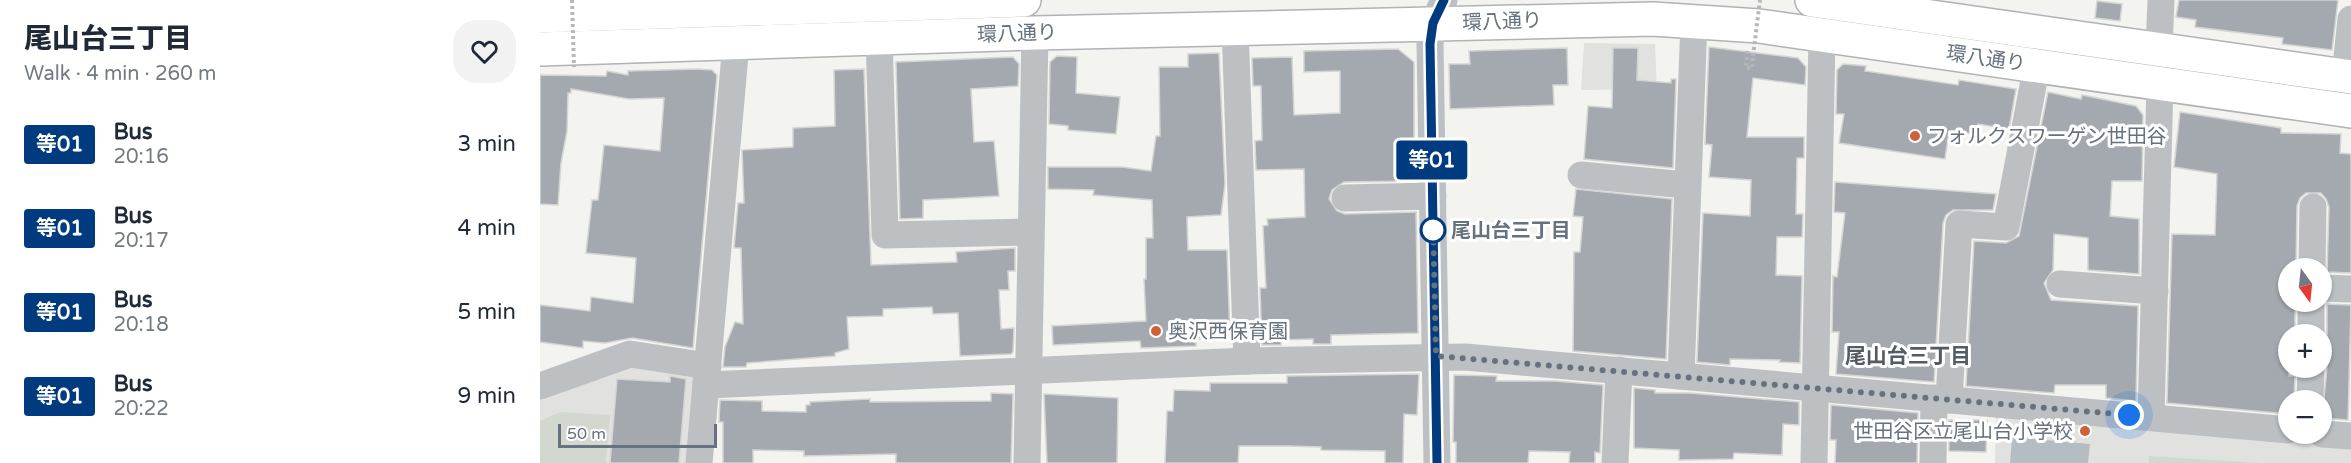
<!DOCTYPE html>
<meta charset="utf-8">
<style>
body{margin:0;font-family:"Varela Round","Noto Sans JP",sans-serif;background:#f2f2f3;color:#1f2937;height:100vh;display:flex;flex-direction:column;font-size:22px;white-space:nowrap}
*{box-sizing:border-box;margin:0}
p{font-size:20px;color:#747a83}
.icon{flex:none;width:33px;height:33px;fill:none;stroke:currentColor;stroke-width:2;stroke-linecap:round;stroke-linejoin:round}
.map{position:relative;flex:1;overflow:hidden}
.drawer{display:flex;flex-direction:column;background:#fff;width:540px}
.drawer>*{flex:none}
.badge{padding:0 12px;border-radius:4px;font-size:21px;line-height:39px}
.needle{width:39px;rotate:165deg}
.fabs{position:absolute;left:1738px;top:258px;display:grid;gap:12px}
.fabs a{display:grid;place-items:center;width:54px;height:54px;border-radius:50%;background:#fff;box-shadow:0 2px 4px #0004;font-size:30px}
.scale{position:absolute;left:18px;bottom:15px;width:159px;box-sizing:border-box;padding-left:6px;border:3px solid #66727d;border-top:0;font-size:16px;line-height:21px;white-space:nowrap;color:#66727d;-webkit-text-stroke:4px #fff;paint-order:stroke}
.you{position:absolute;width:30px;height:30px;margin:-15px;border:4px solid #fff;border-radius:50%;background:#1a73e8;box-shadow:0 0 0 9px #1a73e833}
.map>.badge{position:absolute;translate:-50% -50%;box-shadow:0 0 0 3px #fff}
.round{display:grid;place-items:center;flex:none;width:63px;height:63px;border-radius:24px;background:#f2f2f3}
.headline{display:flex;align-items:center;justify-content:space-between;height:102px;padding:0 24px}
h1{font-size:28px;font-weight:800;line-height:45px}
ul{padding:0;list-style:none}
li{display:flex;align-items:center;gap:18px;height:84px;padding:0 24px}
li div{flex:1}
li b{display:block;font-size:22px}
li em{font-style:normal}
li .badge{min-width:66px;font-weight:700;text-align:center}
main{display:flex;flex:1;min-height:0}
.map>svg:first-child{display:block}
</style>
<main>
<section class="drawer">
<div class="headline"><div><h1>尾山台三丁目</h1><p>Walk · 4 min · 260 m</p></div><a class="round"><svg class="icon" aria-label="heart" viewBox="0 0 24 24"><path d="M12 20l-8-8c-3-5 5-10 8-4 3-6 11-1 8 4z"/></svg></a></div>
<ul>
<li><span class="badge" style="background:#003b80;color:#fff">等01</span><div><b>Bus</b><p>20:16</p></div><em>3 min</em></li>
<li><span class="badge" style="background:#003b80;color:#fff">等01</span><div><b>Bus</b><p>20:17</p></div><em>4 min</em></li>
<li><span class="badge" style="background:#003b80;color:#fff">等01</span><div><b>Bus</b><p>20:18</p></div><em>5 min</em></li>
<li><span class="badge" style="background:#003b80;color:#fff">等01</span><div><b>Bus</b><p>20:22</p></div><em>9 min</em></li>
</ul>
</section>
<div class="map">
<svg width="1811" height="463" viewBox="0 0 1811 463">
<rect width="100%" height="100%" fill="#f3f3f0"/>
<g fill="#e1e2e0">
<polygon points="1044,43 1115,44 1117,89 1041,90"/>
<polygon points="92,361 158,373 147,463 0,463 0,394"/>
<polygon points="1456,416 1811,447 1811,463 1455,463"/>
</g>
<g fill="#d2d8d0">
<polygon points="20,412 70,415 66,463 0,463 0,421"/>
<polygon points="1609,456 1721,463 1609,463"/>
</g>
<polygon fill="#b4bec2" points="1472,437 1550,444 1548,463 1470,463"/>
<g fill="#a3a9ae" stroke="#d4d5d3" stroke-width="1.5">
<polygon points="1639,0 1798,0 1792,50 1742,44 1743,38 1655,27 1656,20 1636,17"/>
<polygon points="1557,1 1582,4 1580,21 1555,18"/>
<polygon points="1169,47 1258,58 1266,67 1265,85 1213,78 1207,137 1264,137 1264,158 1257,158 1256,214 1263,214 1262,237 1237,237 1236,275 1262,276 1260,363 1239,362 1240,360 1190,359 1190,365 1157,362 1163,213 1210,216 1211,180 1169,177 1172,145 1165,144"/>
<polygon points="1027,48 1028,85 1013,85 1014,105 910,109 909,64 930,64 929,51"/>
<polygon points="1073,48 1098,48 1097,80 1131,83 1131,79 1136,79 1133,168 1044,159 1048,106 1072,108"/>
<polygon points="858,49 874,62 874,181 804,182 792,190 789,199 797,211 805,214 876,212 878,333 791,335 791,344 773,344 773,339 741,340 741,345 722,345 720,288 726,288 723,226 728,225 727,219 765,217 764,169 716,170 715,141 722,140 721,86 713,86 712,58 752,57 754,115 800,113 800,71 764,72 764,51"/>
<polygon points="679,53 685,184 681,215 647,217 648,250 687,250 690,337 656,339 656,346 601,348 600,341 513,345 512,326 606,321 604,279 606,279 606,238 613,238 612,200 553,195 554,190 508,189 508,167 582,167 611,171 616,136 620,136 619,67 648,67 648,54"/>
<polygon points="517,56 537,57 536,93 580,97 576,134 528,130 528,126 509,124 510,62"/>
<polygon points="473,57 479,64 478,86 431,89 434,142 454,141 459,196 383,200 383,218 360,219 356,62"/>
<polygon points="1303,64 1326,66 1325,71 1418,85 1419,80 1476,89 1469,129 1438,124 1436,134 1409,131 1405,159 1299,143 1304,114 1296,114 1297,70"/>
<polygon points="157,69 172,70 177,75 153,348 92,338 65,343 43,341 43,348 0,342 0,305 50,311 51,297 93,303 96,258 46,253 52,200 58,200 64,145 120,151 124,98 89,99 31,89 31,93 28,93 27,131 21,163 18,205 0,204 0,75 66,76 67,71 88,75 88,71"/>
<polygon points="324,69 331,265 417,262 416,252 475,248 475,271 468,271 469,290 459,290 461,329 474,328 473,352 471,354 420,356 418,313 393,314 392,307 343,309 343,316 307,317 309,349 295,353 295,356 207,363 206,367 183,367 185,347 195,322 203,324 201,248 194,248 198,203 204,203 202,150 253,147 253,128 295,126 294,70"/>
<polygon points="1508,92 1541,99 1542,95 1596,106 1603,115 1602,181 1572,181 1570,216 1599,219 1599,274 1548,270 1548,238 1514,234 1513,270 1504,283 1511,300 1598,306 1596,401 1566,398 1566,385 1515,385 1514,393 1426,386 1434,241 1466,243 1479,236"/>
<polygon points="1640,112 1741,128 1741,133 1801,134 1800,153 1811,154 1811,273 1787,272 1789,207 1786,199 1781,193 1766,193 1760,198 1757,206 1756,268 1749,268 1749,302 1755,302 1755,334 1749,334 1749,376 1755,376 1754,400 1749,400 1749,414 1627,403 1632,234 1675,235 1677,174 1634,167"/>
<polygon points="1295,182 1456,194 1453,210 1413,210 1406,215 1403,223 1394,382 1296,374 1299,332 1292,332 1293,276 1297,277 1305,213 1294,212"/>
<polygon points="1036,189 1132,199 1126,359 1033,351 1034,252 1040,252 1043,217 1033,216"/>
<polygon points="1787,304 1811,305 1808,420 1782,418 1787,368 1782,357 1782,345 1787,334"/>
<polygon points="879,374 877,415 864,414 863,463 845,463 845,451 781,450 781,447 748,446 699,446 698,463 625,463 627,411 633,411 634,390 670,391 670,383 747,383 747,376"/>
<polygon points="914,375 957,376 956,381 1015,381 1063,385 1060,453 1055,452 1055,463 1029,463 1030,452 989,451 988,463 916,463 916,442 913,442"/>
<polygon points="130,376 146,379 139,463 70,463 77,379 130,382"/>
<polygon points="1094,388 1115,390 1115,393 1150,393 1259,402 1259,425 1243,424 1242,455 1194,453 1193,459 1139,460 1139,450 1094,448"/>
<polygon points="451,393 473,394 471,463 356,463 356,454 264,456 264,451 213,450 213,463 183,463 183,422 179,422 180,400 222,401 222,411 266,412 266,405 270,405 270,402 330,399 330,402 451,401"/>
<polygon points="504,394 578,398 577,463 507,463"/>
<polygon points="1291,405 1378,413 1377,463 1295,463 1296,440 1290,440"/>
<polygon points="1409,420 1447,420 1446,452 1409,451"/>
</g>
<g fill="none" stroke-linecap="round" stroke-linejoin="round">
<g stroke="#afb2b6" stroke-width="36">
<g id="major">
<polyline points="1272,0 1811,77"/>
<polyline points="0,16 484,0"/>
<polyline points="0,49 495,33 1113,19 1219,26 1811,111"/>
</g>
</g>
<polyline stroke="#b5b8ba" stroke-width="4" stroke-dasharray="3 3" stroke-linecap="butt" points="1207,51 1206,68 1212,68 1213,56"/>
<g stroke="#bdc0c3" stroke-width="27">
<polyline points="695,28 707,361"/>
<polyline points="339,37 345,235 490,232"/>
<polyline points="1619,50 1621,0"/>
<polyline points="1805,76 1811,19"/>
<polyline points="1041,175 1146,185"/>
<polyline points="805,198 893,196"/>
<polyline points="1772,268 1773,207"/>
<polyline points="1520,284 1615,291"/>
<polyline points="1782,288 1811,289"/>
<polyline points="1771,334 1771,302"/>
<polyline points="1141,376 1154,20"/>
<polyline points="166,385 707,361 925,357 1749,430"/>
<polyline points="0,386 90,354 168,366"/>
<polyline points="1409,400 1419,224 1466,227 1497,65"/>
<polyline points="1770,400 1771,368"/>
<polyline points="1611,417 1620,84"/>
<polyline points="1782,434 1811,436"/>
<polyline points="159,463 196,43"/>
<polyline points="487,463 495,33"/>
<polyline points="897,463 890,44 893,23 904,0"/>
<polyline points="1075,463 1079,370"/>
<polyline points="1274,463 1282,35"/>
<polyline points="1393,463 1394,398"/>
</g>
<use href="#major" stroke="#fff" stroke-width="33"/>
<g stroke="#b5b8ba" stroke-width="4" stroke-dasharray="3 3" stroke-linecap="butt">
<polyline points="32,0 34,67"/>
<polyline points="1213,56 1220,0"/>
</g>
</g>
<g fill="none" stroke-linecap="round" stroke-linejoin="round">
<g stroke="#fff" stroke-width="14">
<polyline id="line" points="897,463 890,44 893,23 904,0"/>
</g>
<use href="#line" stroke="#003b80" stroke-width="9"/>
<polyline stroke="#66727d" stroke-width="6" stroke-dasharray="0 10.8" points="893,230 893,220 896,356 1589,415"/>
</g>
<g fill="#cd6137" stroke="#fff" stroke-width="2">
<circle cx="1375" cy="136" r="6"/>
<circle cx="616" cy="331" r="6"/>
<circle cx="1545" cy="431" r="6"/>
</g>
<circle fill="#fff" stroke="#003b80" stroke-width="3" cx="893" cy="230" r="12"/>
<g text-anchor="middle" stroke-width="6" stroke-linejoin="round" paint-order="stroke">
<g font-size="20" fill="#66727d" stroke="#fff">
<text transform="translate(962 21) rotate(-2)" y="7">環八通り</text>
<text transform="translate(477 33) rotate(-2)" y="7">環八通り</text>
<text transform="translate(1446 58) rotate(8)" y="7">環八通り</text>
</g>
<g font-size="20" fill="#66727d" stroke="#fff" text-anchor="start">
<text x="1387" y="143">フォルクスワーゲン世田谷</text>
<text x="628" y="338">奥沢西保育園</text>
<text x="1533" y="438" text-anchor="end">世田谷区立尾山台小学校</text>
</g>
<g font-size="20" font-weight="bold" fill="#66727d" stroke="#fff" text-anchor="start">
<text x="911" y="237">尾山台三丁目</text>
</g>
<g font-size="21" font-weight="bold" fill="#535b63" stroke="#fff">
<text x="1368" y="363">尾山台三丁目</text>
</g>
</g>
</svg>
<div class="fabs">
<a><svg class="needle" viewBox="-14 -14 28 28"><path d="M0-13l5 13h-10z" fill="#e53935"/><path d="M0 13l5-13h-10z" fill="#747a83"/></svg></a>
<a>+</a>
<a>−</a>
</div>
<div class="scale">50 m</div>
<div class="you" style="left:1589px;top:415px"></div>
<b class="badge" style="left:892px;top:160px;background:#003b80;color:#fff">等01</b>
</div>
</main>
